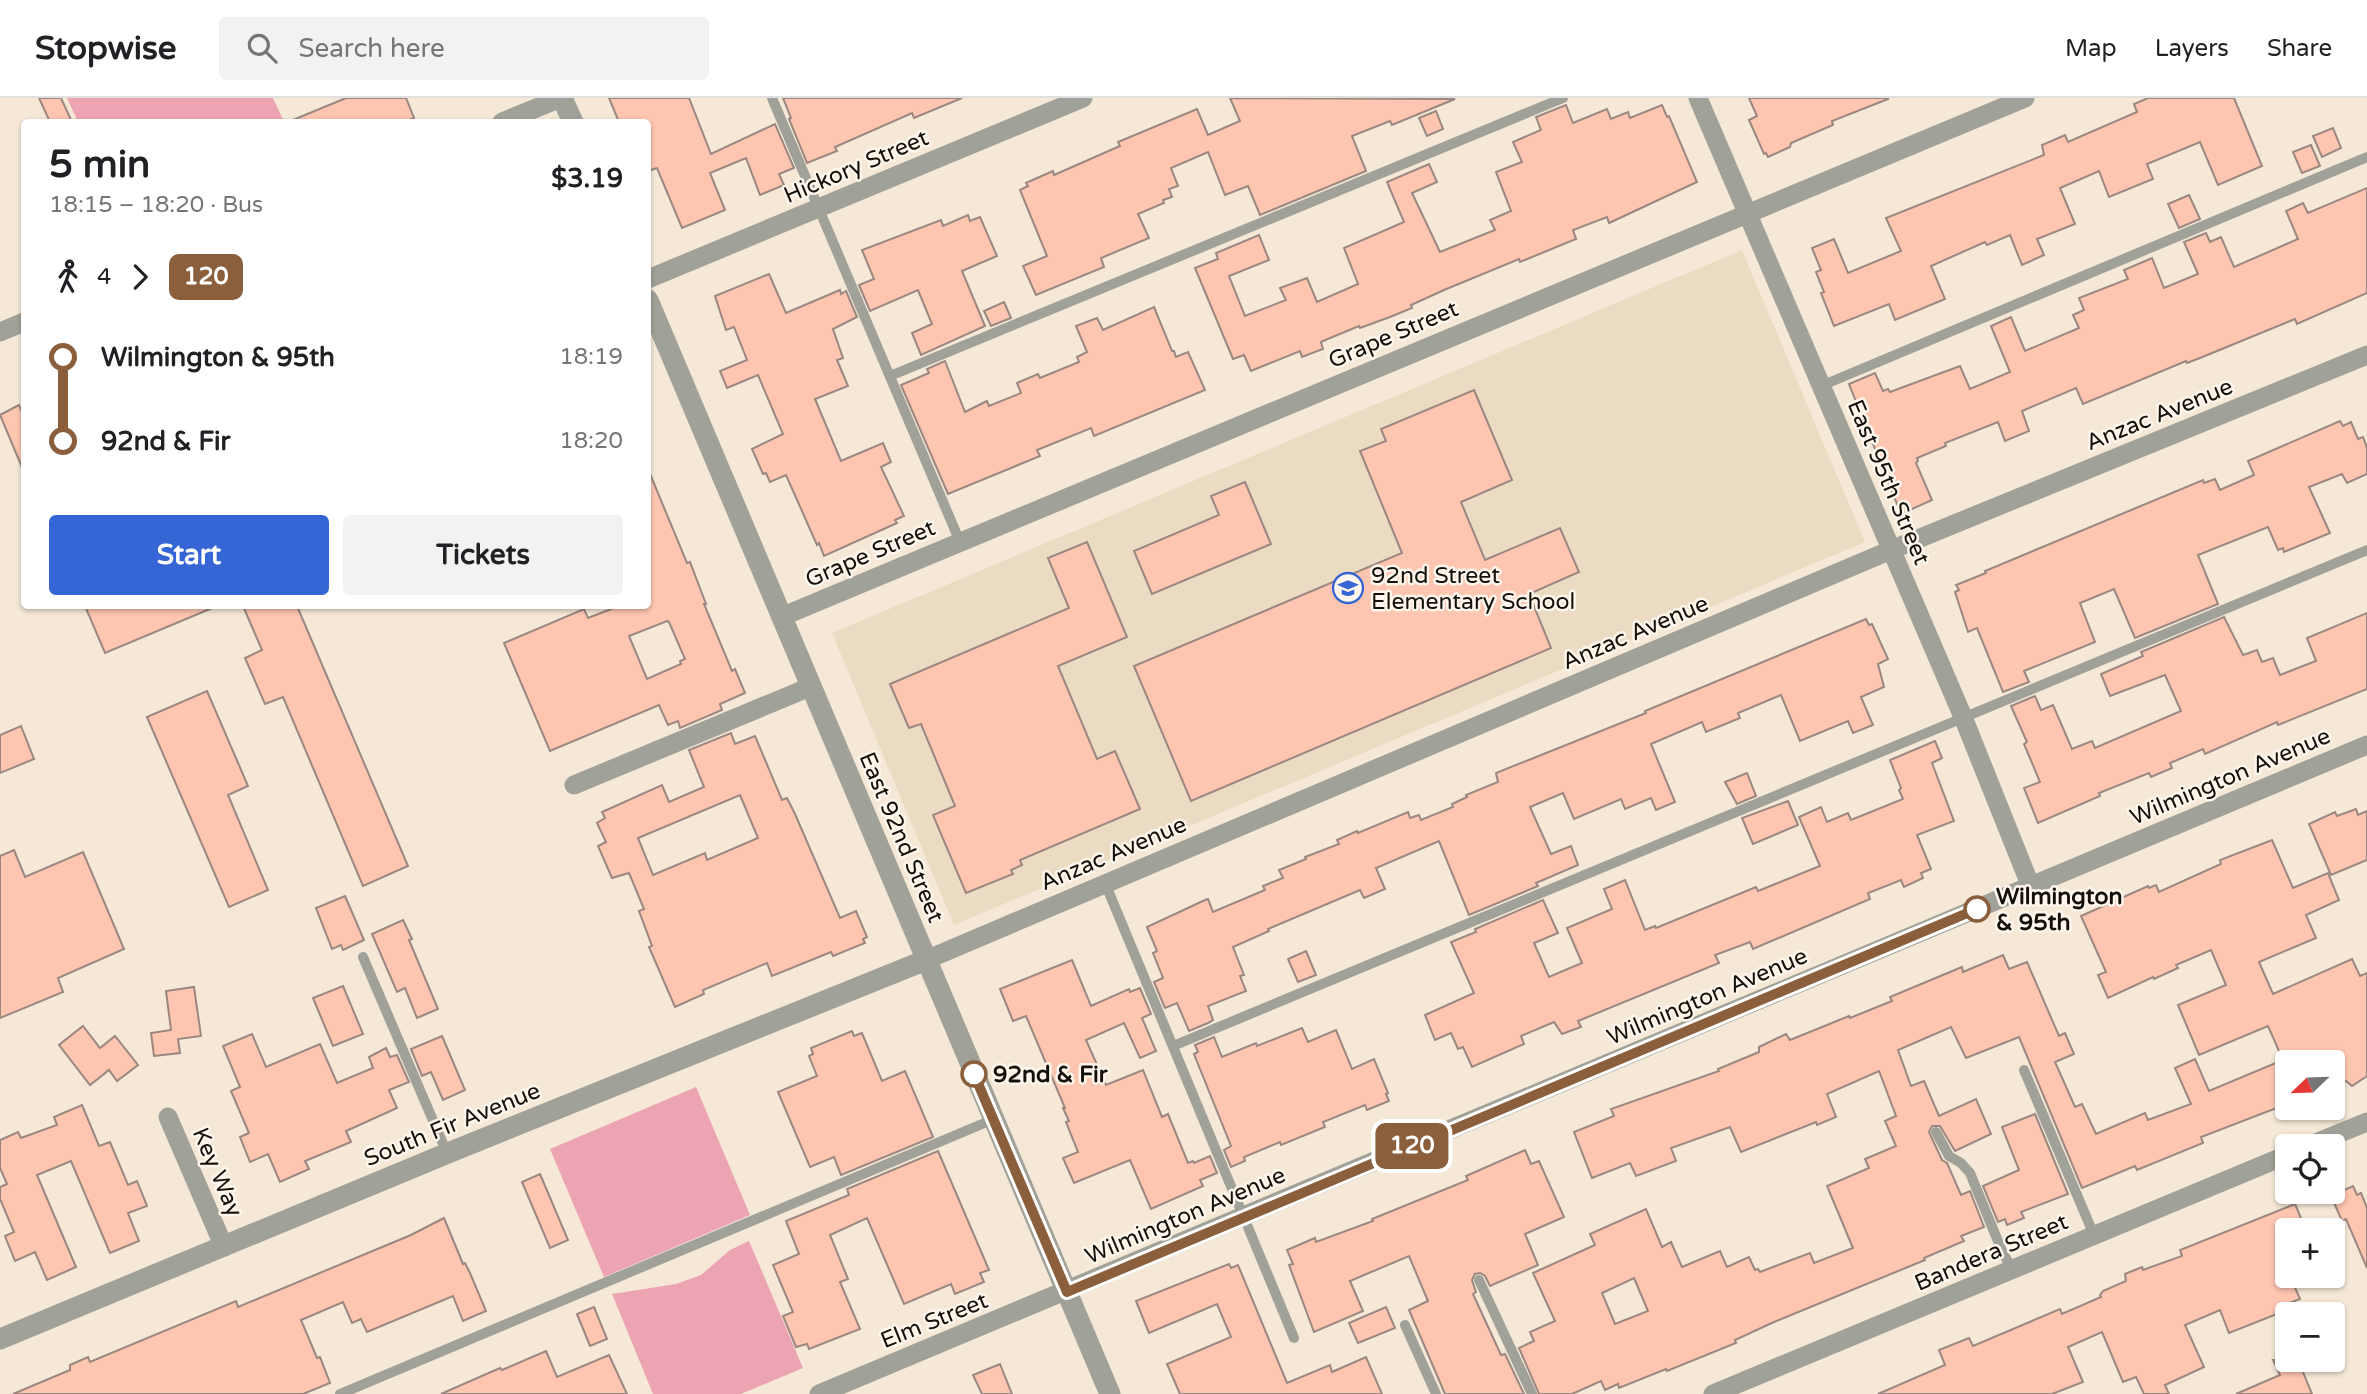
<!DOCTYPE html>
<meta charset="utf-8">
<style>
body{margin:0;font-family:"Varela Round",sans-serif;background:#f2f2f2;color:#202124;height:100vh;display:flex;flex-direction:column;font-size:26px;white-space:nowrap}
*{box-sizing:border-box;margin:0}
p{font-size:23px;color:#757577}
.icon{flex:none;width:38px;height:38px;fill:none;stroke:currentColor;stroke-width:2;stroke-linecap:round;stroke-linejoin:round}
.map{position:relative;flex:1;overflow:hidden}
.side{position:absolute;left:21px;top:21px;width:630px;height:490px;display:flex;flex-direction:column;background:#fff;border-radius:7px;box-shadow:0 2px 5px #0004}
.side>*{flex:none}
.badge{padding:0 14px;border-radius:10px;font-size:24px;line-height:46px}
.needle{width:46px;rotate:247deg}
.controls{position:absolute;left:2275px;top:952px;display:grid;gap:14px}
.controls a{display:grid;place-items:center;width:70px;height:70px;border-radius:7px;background:#fff;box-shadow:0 2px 5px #0004;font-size:35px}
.map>.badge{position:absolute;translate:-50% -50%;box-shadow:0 0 0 4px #fff}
.legs{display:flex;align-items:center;gap:10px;height:77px;padding:0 28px;font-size:23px}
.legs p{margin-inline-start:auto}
.head{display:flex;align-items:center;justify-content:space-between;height:119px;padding:0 28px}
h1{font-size:38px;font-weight:700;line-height:52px}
.primary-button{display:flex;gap:14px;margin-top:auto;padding:14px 28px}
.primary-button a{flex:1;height:80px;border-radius:7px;background:#3665d5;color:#fff;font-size:28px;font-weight:700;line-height:80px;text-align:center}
.primary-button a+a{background:#f2f2f2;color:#202124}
ul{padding:0 28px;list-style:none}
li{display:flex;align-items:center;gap:24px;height:84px;font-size:26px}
li i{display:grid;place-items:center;width:10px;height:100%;margin:0 9px;background:currentColor}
li i::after{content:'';width:18px;height:18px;margin:-9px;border:5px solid;border-radius:50%;background:#fff}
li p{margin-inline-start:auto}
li:first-child i{background:linear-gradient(#0000 50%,currentColor 0)}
li:last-child i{background:linear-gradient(currentColor 50%,#0000 0)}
header{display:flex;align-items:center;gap:42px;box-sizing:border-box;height:98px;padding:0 35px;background:#fff;border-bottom:2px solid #e0e0e0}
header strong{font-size:33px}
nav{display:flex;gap:38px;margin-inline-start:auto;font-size:24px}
.search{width:490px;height:63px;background:#f2f2f2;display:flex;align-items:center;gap:18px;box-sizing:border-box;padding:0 24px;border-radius:7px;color:#757577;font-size:26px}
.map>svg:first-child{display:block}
</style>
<header>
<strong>Stopwise</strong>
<div class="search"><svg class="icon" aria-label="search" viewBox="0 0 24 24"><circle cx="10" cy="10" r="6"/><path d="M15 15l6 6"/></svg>Search here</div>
<nav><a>Map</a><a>Layers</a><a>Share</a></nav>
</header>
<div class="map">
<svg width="2367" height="1296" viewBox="0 0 2367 1296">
<rect width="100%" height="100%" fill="#f5e8d7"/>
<polygon fill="#ecdbc3" points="1742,152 1865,444 954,827 832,535"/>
<g fill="#eda4b2">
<polygon points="67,0 273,0 284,24 78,24"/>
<polygon points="696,989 750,1117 604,1179 550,1051"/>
<polygon points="749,1143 803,1270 741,1296 653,1296 612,1196 676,1186 701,1177 730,1152"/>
</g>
<g fill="#fec5b0" stroke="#9b8780" stroke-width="2" fill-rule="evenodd">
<polygon points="39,0 61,0 72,24 50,24"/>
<polygon points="346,0 406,0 414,20 404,24 288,24"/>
<polygon points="609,0 689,0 711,56 775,26 794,70 779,76 784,87 760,97 746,60 710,75 725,112 682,130 657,70 648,73 648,24 619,24"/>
<polygon points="783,0 962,0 914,20 912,15 835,49 837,53 807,65 789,21 791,20"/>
<polygon points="1230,0 1455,1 1392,27 1390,23 1352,38 1366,73 1260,117 1248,88 1225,97 1208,54 1171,70 1178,88 1169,91 1172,99 1163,102 1164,105 1138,116 1149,140 1101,160 1104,169 1036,197 1023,168 1047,158 1020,92 1028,88 1026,85 1053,73 1054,77 1120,48 1118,44 1197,11 1208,37 1240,23"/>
<polygon points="1749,0 1888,0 1888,1 1832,23 1833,27 1791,45 1790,49 1768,59 1766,55 1764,56 1749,22 1757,18"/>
<polygon points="2148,0 2234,0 2262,68 2218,87 2200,44 2147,66 2153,81 2109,99 2099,73 2060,90 2075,126 2037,141 2044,157 2022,167 2010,137 1987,147 1985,144 1931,168 1945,201 1895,222 1889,206 1834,228 1821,195 1824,194 1816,174 1821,172 1812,150 1834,141 1848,175 1901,153 1886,120 2044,57 2042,47 2065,37 2068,44 2137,14 2134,6"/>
<polygon points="1566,7 1573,25 1607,11 1611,21 1628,14 1630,20 1662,7 1667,19 1669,18 1697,84 1609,125 1607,119 1573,132 1576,141 1520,164 1519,161 1444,192 1411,207 1412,210 1390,219 1360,230 1359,228 1323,243 1321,244 1323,251 1302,259 1300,253 1251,273 1244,257 1233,261 1195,170 1218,161 1216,155 1259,137 1269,162 1229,178 1245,218 1286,202 1280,190 1307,180 1317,204 1358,186 1344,150 1404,124 1387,84 1429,66 1437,84 1412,95 1440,154 1495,132 1490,122 1511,113 1496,74 1522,64 1513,44 1541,32 1536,19"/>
<polygon points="1436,13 1443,31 1427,38 1419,20"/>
<polygon points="2333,30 2341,50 2322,59 2313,38"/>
<polygon points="2311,47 2320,68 2302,75 2293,54"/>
<polygon points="2367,90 2367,195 2297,226 2295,221 2200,260 2187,265 2186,263 2083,306 2076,290 2022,313 2029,333 2005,343 1998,324 1945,345 1946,348 1917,360 1918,363 1916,365 1932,402 1901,416 1849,286 1875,275 1883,293 1888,291 1890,294 1960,268 1970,291 2010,274 1991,228 2011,219 2025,253 2079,230 2073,217 2084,212 2079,200 2128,181 2124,172 2152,160 2164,190 2198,176 2184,144 2206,135 2210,144 2221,139 2234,169 2298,141 2286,113 2303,105 2308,115"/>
<polygon points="2189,97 2200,121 2179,130 2168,106"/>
<polygon points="968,117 970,123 980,119 997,158 962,173 985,228 921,257 912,235 932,226 918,192 870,213 859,187 874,181 862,152 941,122 943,128"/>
<polygon points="769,176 786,215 840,192 841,196 846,193 857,219 833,231 843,260 837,262 848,288 815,301 841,363 883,345 891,364 881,369 904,418 895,422 897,425 824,458 819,445 817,447 786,377 770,384 766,375 763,376 752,351 783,336 758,277 727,290 720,273 747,262 734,229 726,232 715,198"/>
<polygon points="1004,204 1011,220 991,228 984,213"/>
<polygon points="1154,209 1172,253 1174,253 1176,259 1188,254 1205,292 1094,338 1091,330 1037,352 1040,358 948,396 901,287 929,275 927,271 945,263 965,314 987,303 989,308 1021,295 1017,285 1038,276 1040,280 1079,264 1077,259 1087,254 1076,228 1097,220 1103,232"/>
<polygon points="1474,292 1512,382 1461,404 1485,462 1560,430 1579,474 1529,496 1551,550 1191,703 1134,568 1402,455 1360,353 1386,343 1381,331"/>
<polygon points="19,307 24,320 24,374 0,317"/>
<polygon points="2340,323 2343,328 2351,324 2358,341 2363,339 2367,350 2367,376 2347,385 2342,376 2309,389 2330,435 2284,454 2283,450 2278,452 2268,429 2198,457 2218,506 2135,540 2114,491 2080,505 2095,544 2024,573 2029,584 2003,594 1977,530 1968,534 1955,494 1959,492 1956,487 1986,475 1985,473 2203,382 2204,385 2215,381 2220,392 2254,377 2248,363"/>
<path d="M648,371L687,465L690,464L706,506H704L732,573L735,571L745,595L720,606L722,612L680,630L678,623L668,627L659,607L550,653L504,545L584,511L588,520L619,508H648ZM667,523L669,524L685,561L680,563L681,566L647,581L629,538Z"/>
<polygon points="1245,384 1271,446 1152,496 1134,453 1219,417 1211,398"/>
<polygon points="1087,444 1127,539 1058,568 1097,661 1115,653 1140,711 1020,762 1022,767 1011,772 1013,776 966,795 933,717 955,708 921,626 909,630 890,586 1069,510 1048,460"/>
<polygon points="85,508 217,508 105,555"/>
<polygon points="243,508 297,508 408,768 363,788 283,599 265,606 245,560 262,552"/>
<polygon points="2367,515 2367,591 2278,627 2277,624 2205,656 2203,651 2170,665 2172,670 2151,679 2149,675 2099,695 2100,698 2038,725 2024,690 2040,684 2024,646 2027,644 2011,608 2035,598 2041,612 2053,607 2072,651 2092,643 2095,650 2181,613 2165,577 2110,598 2101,576 2143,558 2141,554 2224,519 2243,557 2257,552 2262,564 2273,560 2280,577 2316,563 2307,540"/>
<polygon points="1866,521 1869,527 1872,526 1888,561 1878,566 1884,589 1861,599 1873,627 1853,635 1848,623 1800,643 1781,597 1738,615 1740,620 1706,634 1702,624 1651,646 1675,704 1656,712 1651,700 1625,711 1621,701 1574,721 1563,695 1530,709 1551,756 1571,748 1578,767 1536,785 1538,788 1469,817 1439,743 1376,770 1385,791 1364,800 1360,792 1268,831 1269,833 1233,849 1244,877 1240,878 1246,893 1208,908 1213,922 1208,925 1189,933 1177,905 1165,910 1154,884 1163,880 1153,855 1157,853 1147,829 1205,802 1208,801 1213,814 1265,792 1263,788 1283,780 1279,772 1306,761 1305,759 1339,746 1337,742 1357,733 1358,735 1408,714 1410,720 1419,717 1421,722 1453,709 1452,706 1467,699 1466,697 1498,684 1496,675 1646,615 1645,613"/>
<polygon points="207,593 248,688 228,697 268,792 229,809 147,619"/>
<polygon points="21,628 34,661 0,675 0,637"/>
<path d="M731,635L735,646L755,638L782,702L787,700L795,716L840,820L856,813L867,839L863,841L865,845L833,858L831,854L772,878L767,865L703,892L704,896L675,909L649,849L652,848L639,813L644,811L629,775L612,780L598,748L606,744L597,725L605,720L602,714L662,687L669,704L704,689L689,652ZM740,697L758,740L707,762L705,755L653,777L638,740Z"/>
<polygon points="1935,643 1942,660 1932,665 1954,723 1917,737 1931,771 1921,775 1923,780 1904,789 1901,782 1868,795 1870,801 1753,851 1750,844 1715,857 1719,865 1578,923 1581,929 1562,936 1554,924 1521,938 1524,946 1472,969 1463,949 1458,951 1451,935 1435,942 1425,917 1474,895 1451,844 1476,834 1475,831 1543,802 1558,835 1534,845 1549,879 1582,865 1567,830 1612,811 1604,791 1625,782 1645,832 1655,828 1656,830 1756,789 1758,793 1820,768 1799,719 1821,709 1827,724 1848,715 1851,722 1903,701 1899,692 1901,690 1890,662"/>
<polygon points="1747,675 1756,698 1737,706 1725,684"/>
<polygon points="1788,703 1798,727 1753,746 1742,720"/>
<polygon points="2356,711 2358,717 2367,713 2367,762 2331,777 2309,726 2335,714 2337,718"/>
<path d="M2272,742L2293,790L2328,775L2339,802L2306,817L2316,840L2259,864L2273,896L2352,861L2360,878L2367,875V978L2352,988L2346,983L2333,989V964H2287V1006L2201,1039L2203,1045L2137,1072L2135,1068L2082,1090L2019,939L1966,960L1951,929L1898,952L1911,988L1924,983L1939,1018L1976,1001L1991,1036L1955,1053L1940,1028H1932L1929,1034L1942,1062L1947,1065L1961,1097L1970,1093L1984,1129L1961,1138L1964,1143L1924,1160L1925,1162L1774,1224L1735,1242L1736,1245L1667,1273L1666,1271L1619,1290L1618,1286L1605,1292L1601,1283L1572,1296H1539L1519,1250L1534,1243L1530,1234L1555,1223L1533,1175L1595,1147L1590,1136L1646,1111L1662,1149L1671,1144L1682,1169L1720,1153L1727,1169L1749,1159L1755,1172L1758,1171L1760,1174L1810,1155L1814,1165L1853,1150L1827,1088L1869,1070L1865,1061L1896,1048L1885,1023L1896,1018L1879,973L1827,996L1836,1019L1817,1027L1816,1024L1741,1054L1730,1029L1671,1050L1676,1063L1636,1078L1630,1065L1592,1080L1574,1034L1614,1018L1611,1011L1719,973L1718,971L1759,954V949L1786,936L1790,942L1849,918L1850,920L1892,903L1890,899L1962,869L1963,874L2003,857L2009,871L2027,864L2059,938L2065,935L2074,956L2055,964L2075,1009L2082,1006L2096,1036L2145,1015L2148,1022L2191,1006L2175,970L2195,961L2209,993L2283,962L2268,928L2199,957L2178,907L2226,887L2211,852L2176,867L2178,870L2154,881L2153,879L2108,900L2098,877L2106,874L2081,818L2148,788L2149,790L2156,787L2159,794L2221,766L2220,762ZM1634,1180L1648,1213L1615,1226L1602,1195Z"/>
<polygon points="14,752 25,779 83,754 124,851 58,880 63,894 0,920 0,758"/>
<polygon points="345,798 364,842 343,852 341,847 332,851 316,810"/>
<polygon points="403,822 412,841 409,842 438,911 417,920 405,890 397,894 372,836"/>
<polygon points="1306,853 1316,877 1298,884 1288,861"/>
<polygon points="1072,862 1091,908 1129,891 1130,894 1140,890 1151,916 1142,920 1156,953 1140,960 1124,925 1086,942 1106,987 1143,972 1162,1019 1168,1016 1188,1065 1193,1063 1194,1065 1210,1058 1217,1075 1200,1082 1203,1088 1151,1111 1130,1062 1074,1085 1063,1060 1078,1054 1066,1024 1069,1023 1063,1010 1065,1010 1026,918 1013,923 1000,891"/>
<polygon points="343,888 363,936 333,948 313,900"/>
<polygon points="194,889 201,938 178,941 180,955 154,958 151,935 171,932 166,893"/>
<polygon points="83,928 100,950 115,938 138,967 117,983 109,972 90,987 59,947"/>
<polygon points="1302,930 1308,944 1336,932 1352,971 1374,961 1388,995 1386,996 1389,1003 1367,1012 1365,1007 1323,1024 1325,1029 1281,1047 1280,1044 1244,1059 1245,1063 1231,1069 1224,1052 1231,1048 1194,956 1198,954 1195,947 1214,939 1222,959 1256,945 1257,948"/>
<polygon points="852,933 854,938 862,935 882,983 905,973 933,1039 841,1077 834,1059 810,1069 778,994 817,978 809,958 813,956 811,950"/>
<polygon points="252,936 266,969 320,946 337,985 373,970 369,959 386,950 390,959 397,957 409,984 389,992 397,1010 346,1033 351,1044 305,1063 309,1071 280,1084 268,1056 250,1064 240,1039 249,1035 231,993 240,989 223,948"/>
<polygon points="442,938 465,992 443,1002 431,974 422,978 411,951"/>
<polygon points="82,1007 99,1048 110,1044 128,1087 137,1083 147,1108 128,1115 139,1143 110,1155 71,1063 37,1077 76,1169 47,1182 35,1154 15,1163 5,1138 14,1134 0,1101 0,1089 7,1086 0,1070 0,1042 18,1034 21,1040 57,1027 54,1019"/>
<polygon points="2035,1016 2068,1096 2021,1114 2024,1120 2007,1127 2005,1121 1998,1124 1983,1088 2019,1072 2002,1029"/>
<polygon points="1525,1052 1531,1066 1539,1063 1564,1119 1525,1136 1538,1167 1490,1188 1485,1178 1480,1175 1475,1176 1472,1182 1476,1194 1473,1196 1501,1257 1505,1256 1524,1296 1445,1296 1409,1212 1428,1203 1409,1158 1350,1183 1363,1213 1314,1234 1289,1167 1293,1166 1287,1152 1315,1140 1316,1144 1373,1123 1372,1121 1468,1082 1466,1078"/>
<polygon points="938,1053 989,1172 980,1175 984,1184 955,1196 951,1186 904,1206 867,1120 830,1137 848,1181 840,1184 860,1231 809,1251 807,1246 796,1249 783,1218 793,1214 773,1167 799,1156 786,1123 849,1097 847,1091"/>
<polygon points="540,1076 568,1142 550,1150 522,1084"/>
<polygon points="2353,1088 2357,1097 2361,1095 2367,1110 2367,1170 2346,1121 2342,1123 2331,1098"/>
<polygon points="2295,1106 2306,1132 2287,1132 2287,1178 2290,1178 2300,1201 2287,1206 2287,1212 2229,1235 2220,1212 2185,1227 2204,1269 2165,1287 2169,1296 2144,1296 2136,1279 2123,1284 2102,1234 2068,1249 2083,1284 2052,1296 1878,1296 1945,1267 1939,1252 1969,1240 1973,1248 2060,1211 2062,1216 2101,1199 2100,1197 2103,1193 2126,1183 2125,1176 2142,1169 2143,1172 2182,1158 2180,1152"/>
<polygon points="444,1120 463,1166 465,1165 470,1175 486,1213 463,1223 453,1198 367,1234 361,1221 352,1225 343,1204 301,1222 317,1260 320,1259 330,1285 303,1296 13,1296 70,1272 70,1267 88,1259 90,1264 236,1203 238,1209 411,1137"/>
<polygon points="1229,1166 1231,1170 1238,1167 1287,1285 1330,1267 1332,1274 1366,1259 1382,1296 1180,1296 1167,1266 1231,1239 1217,1206 1149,1235 1136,1203"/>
<polygon points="594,1209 607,1241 590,1248 577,1216"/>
<polygon points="1386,1209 1395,1230 1358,1245 1349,1225"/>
<polygon points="546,1253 557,1279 609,1257 627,1296 441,1296 500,1270 502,1272"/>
<polygon points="2273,1262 2298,1262 2312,1296 2236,1296 2280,1277"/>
<polygon points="1000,1266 1012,1296 982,1296 973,1277"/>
</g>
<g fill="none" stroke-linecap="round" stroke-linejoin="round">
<g stroke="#a0a198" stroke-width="10">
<polyline points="772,0 960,444"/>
<polyline points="890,278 1563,0"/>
<polyline points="1821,288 2367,59"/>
<polyline points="1105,785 1294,1240"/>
<polyline points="363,859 447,1055"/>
<polyline points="1173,948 2367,452"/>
<polyline points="2024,972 2094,1137"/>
<polyline points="1936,1034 1949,1058 1961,1065 1970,1075 2002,1153 2012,1171"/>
<polyline points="1479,1182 1532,1296"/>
<polyline points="1405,1227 1436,1296"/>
<polyline points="340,1296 994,1021"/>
</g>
<g stroke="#a0a198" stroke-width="19">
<polyline points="1698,0 1963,619 2031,789"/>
<polyline points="502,24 561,0"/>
<polyline points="648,181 1083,0"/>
<polyline points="0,234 24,224"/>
<polyline points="781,519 2025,0"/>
<polyline points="574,687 810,589"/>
<polyline points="926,862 1891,452 2367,257"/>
<polyline points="168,1019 224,1149"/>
<polyline points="2308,1048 2367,1024"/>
<polyline points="819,1296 2367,647"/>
<polyline points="1713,1296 2287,1057"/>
</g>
<g stroke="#a0a198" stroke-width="21">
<polyline points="562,0 573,24"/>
<polyline points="648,202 1110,1296"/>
<polyline points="0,1241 448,1055 926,862"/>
</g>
</g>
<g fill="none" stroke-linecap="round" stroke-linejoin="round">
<g stroke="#fff" stroke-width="16">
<polyline id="line-1" points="974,976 1067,1194 1977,811"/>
</g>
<use href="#line-1" stroke="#8b5e3c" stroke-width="10"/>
</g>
<defs>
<g id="school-ring" transform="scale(1.575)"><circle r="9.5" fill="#fef6ec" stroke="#3665d5" stroke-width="1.5"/><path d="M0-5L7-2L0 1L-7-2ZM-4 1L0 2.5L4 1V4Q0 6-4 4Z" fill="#3665d5"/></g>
</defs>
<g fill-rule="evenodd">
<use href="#school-ring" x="1348" y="490"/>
</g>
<g fill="#fff" stroke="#8b5e3c" stroke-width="3.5">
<circle cx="1977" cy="811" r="12"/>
<circle cx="974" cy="976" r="12"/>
</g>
<g text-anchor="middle" stroke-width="5" stroke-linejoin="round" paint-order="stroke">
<g font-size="23" fill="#130f09" stroke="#fef6ec">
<text transform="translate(856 68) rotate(-23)" y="8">Hickory Street</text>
<text transform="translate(1393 236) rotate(-23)" y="8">Grape Street</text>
<text transform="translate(2159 316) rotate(-22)" y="8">Anzac Avenue</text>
<text transform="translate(1889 384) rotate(67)" y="8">East 95th Street</text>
<text transform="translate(870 455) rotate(-23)" y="8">Grape Street</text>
<text transform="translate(1635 534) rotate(-23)" y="8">Anzac Avenue</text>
<text transform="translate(2230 678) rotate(-23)" y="8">Wilmington Avenue</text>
<text transform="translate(902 739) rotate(67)" y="8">East 92nd Street</text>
<text transform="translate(1113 755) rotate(-23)" y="8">Anzac Avenue</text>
<text transform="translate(1707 898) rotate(-23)" y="8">Wilmington Avenue</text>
<text transform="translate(452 1026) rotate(-22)" y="8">South Fir Avenue</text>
<text transform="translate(218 1074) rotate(67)" y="8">Key Way</text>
<text transform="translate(1185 1117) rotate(-23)" y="8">Wilmington Avenue</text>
<text transform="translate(1991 1154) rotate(-23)" y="8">Bandera Street</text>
<text transform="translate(934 1222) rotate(-22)" y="8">Elm Street</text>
</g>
<g font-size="23" fill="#130f09" stroke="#fef6ec" text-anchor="start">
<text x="1371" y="485">92nd Street<tspan x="1371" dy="26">Elementary School</tspan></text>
</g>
<g font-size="23" font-weight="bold" fill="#130f09" stroke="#fef6ec" text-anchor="start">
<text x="1996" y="806">Wilmington<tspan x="1996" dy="26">&amp; 95th</tspan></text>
<text x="993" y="984">92nd &amp; Fir</text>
</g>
</g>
</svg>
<div class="controls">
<a><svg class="needle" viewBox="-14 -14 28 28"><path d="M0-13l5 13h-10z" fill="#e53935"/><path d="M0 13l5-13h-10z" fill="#757577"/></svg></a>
<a><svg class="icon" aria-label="locate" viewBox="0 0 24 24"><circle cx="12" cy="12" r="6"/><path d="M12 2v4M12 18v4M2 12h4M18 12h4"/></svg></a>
<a>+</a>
<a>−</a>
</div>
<b class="badge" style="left:1412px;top:1048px;background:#8b5e3c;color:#fff">120</b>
<section class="side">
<div class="head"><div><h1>5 min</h1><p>18:15 – 18:20 · Bus</p></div><b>$3.19</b></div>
<div class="legs"><svg class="icon" aria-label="walk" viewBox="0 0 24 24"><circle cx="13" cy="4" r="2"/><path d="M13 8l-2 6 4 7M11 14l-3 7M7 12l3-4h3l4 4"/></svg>4<svg class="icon" aria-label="forward" viewBox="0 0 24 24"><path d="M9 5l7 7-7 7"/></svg><b class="badge" style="background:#8b5e3c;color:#fff">120</b></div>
<ul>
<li><i style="color:#8b5e3c"></i><b>Wilmington &amp; 95th</b><p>18:19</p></li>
<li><i style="color:#8b5e3c"></i><b>92nd &amp; Fir</b><p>18:20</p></li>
</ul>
<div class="primary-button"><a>Start</a><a>Tickets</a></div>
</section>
</div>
